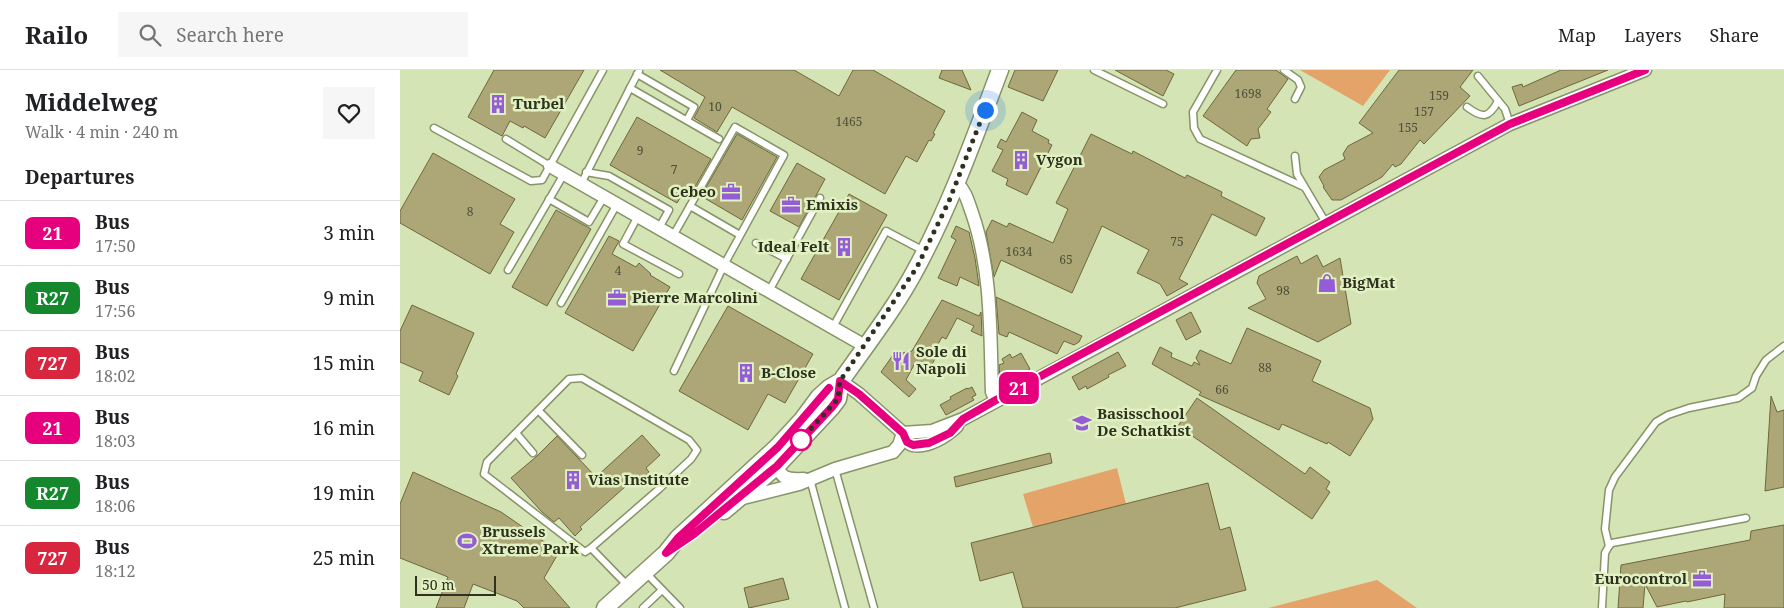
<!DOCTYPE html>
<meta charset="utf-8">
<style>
body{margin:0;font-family:"Noto Serif",serif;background:#f6f6f6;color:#202124;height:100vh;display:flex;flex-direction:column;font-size:19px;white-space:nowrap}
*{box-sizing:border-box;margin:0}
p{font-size:16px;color:#757577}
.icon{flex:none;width:28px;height:28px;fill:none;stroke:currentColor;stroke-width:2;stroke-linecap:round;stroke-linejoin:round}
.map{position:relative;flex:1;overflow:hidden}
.panel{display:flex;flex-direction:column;background:#fff;width:400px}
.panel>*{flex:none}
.badge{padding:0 10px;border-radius:8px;font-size:18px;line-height:32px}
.scale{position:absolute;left:15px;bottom:12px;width:81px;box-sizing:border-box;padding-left:5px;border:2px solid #2d3220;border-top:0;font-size:14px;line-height:18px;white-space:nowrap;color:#2d3220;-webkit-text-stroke:4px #e2f1c1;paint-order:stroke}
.you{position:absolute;width:25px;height:25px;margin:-12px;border:4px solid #fff;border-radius:50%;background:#1a73e8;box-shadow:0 0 0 8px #1a73e833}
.map>.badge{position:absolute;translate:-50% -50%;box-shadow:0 0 0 2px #fff}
h2{padding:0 25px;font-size:19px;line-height:45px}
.round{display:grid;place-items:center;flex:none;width:52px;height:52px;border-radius:0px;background:#f6f6f6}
.summary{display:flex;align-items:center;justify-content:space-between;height:85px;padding:0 25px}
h1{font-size:24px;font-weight:700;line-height:38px}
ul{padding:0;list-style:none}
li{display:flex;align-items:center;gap:15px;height:65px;padding:0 25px;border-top:1px solid #e0e0e0}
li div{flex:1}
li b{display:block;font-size:19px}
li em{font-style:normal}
li .badge{min-width:55px;font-weight:700;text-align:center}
header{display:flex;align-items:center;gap:30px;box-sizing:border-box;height:70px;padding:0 25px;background:#fff;border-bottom:1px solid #e0e0e0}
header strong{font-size:24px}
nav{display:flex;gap:28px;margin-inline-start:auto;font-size:18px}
.search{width:350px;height:45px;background:#f6f6f6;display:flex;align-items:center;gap:12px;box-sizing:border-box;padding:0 18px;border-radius:0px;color:#757577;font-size:19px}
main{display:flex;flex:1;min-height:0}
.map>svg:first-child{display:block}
</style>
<header>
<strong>Railo</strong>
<div class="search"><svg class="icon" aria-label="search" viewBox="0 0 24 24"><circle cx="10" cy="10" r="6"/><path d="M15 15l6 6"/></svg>Search here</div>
<nav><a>Map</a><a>Layers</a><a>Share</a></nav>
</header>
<main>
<section class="panel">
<div class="summary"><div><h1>Middelweg</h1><p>Walk · 4 min · 240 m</p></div><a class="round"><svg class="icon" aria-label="heart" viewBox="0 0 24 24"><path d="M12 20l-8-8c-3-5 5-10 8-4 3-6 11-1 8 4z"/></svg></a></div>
<h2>Departures</h2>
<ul>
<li><span class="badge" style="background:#e6007e;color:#fff">21</span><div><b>Bus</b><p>17:50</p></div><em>3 min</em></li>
<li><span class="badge" style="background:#15882e;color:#fff">R27</span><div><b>Bus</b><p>17:56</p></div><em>9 min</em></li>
<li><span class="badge" style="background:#d7263d;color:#fff">727</span><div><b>Bus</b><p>18:02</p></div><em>15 min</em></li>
<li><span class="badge" style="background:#e6007e;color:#fff">21</span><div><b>Bus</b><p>18:03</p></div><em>16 min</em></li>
<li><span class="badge" style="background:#15882e;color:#fff">R27</span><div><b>Bus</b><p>18:06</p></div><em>19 min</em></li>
<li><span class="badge" style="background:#d7263d;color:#fff">727</span><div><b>Bus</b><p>18:12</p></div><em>25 min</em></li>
</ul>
</section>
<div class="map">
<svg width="1384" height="538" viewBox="0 0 1384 538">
<rect width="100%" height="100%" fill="#d4e4b5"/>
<g fill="#e4a469">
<polygon points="900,0 990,0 963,36"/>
<polygon points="717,398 726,434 633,457 623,424"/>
<polygon points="977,510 1017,538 868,538"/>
</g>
<g fill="#ada778" stroke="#6d683b">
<polygon points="94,0 184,0 145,68 124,56 123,58 110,51 102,66 68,47"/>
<polygon points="260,0 394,0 439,26 453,0 473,0 545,41 533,63 535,64 531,71 529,70 517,92 506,86 485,124 332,37 317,62 294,48 305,27"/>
<polygon points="542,0 562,0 571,20 539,8"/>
<polygon points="615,0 658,0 643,31 608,17"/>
<polygon points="715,0 766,0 774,4 763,26"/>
<polygon points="836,0 876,0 888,9 867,39 871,42 858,59 860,68 851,69 847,76 803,46"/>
<polygon points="999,0 1073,0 1060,17 1070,26 1024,74 1020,70 1001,94 995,97 993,94 982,107 941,130 932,130 923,117 924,116 919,107 924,100 945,89 943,84 948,76 973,63 959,53"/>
<polygon points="1161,0 1208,0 1119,36 1112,17 1122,14 1123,17"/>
<polygon points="622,42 637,50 632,61 649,70 648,73 652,75 627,125 606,115 608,109 592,101 603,80 597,77 601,69 606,72"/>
<polygon points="237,47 311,89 292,122 286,118 277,133 210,95"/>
<polygon points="337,64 377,87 342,150 301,126"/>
<polygon points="691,64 732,84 733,81 785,108 787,105 822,122 821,126 865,148 856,166 812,144 779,209 788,214 767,226 760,214 737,203 749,180 702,156 672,223 601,190 594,207 586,162 592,150 607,157 609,153 653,173 668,139 656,133"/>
<polygon points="33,83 115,129 100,154 114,162 90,204 0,153 0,141"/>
<polygon points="397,93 425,109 399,157 370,141"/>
<polygon points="449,124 487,145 439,230 401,209"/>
<polygon points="156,140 191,159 147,236 112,217"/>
<polygon points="556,156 569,162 575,188 579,216 560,207 557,216 538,208 556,170 551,167"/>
<polygon points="209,166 219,171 212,184 236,197 239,193 251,204 250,205 270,217 233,281 165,243"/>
<polygon points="917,185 923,197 940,188 951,254 918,272 848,238 866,229 857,213 859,206 897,186 901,194"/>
<polygon points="596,227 682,266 679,272 674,275 664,271 657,284 609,262 607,267 599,264"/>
<polygon points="542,230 579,246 581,242 582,266 571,261 574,256 557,248 546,269 542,267 532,285 536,287 531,296 524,292 515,293 506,310 516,319 509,327 481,302 493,285 512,281"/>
<polygon points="12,235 74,263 56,304 58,306 49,325 19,311 23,302 0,292 0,261"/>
<polygon points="328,236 413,284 385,333 368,324 348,360 279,321"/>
<polygon points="791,242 801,262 786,270 776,250"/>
<polygon points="847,258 921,291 912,311 970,338 973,349 950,386 928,372 927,374 882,354 879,360 799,325 801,322 752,294 760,277 772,283 771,287 792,296 794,292 800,295 796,288 800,280 831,294"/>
<polygon points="718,282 726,296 708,305 709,307 687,319 686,316 679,320 672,307"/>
<polygon points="621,283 630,299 602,314 600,311 599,295 604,293 602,289 610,284 612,288"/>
<polygon points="572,317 576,325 572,327 574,330 546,345 540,335 551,329 550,327 567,318 568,319"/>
<polygon points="1371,326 1377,342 1384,340 1384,417 1365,421"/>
<polygon points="797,328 905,404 910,397 930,412 926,419 930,422 912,449 778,356"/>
<polygon points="242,365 260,385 246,398 249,402 238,412 235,408 180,457 182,459 175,466 159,448 154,452 142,442 111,408 137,386 157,366 196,407"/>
<polygon points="650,383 652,393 556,417 554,407"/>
<polygon points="13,402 101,442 159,482 144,508 170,538 124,538 117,531 73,514 64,538 36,538 48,507 0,488 0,434"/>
<polygon points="808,413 820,460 830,457 846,520 775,538 623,538 613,502 580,511 571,473"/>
<polygon points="1384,455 1384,538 1324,538 1325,524 1287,532 1286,531 1257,537 1245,514 1243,538 1218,538 1221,495 1350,470 1351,461"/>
<polygon points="383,508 389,529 349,538 344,518"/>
</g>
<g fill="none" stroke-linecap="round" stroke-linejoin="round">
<g stroke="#879468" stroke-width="9">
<g id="service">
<polyline points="694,0 763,34"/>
<polyline points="817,0 793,42 794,58 800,69 904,117"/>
<polyline points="884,0 898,10 901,17 895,29"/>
<polyline points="237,4 294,37 287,50"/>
<polyline points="1078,6 1105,39 1110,54"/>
<polyline points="230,18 239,1"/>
<path d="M1067,37C1083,49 1089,48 1098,31"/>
<polyline points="34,58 131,111 142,110 203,0"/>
<polyline points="106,69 150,96"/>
<polyline points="895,86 897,104 926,153"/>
<polyline points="186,102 209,106 269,140 259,158"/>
<polyline points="181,114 230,18 319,69"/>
<polyline points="149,129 189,152 204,127"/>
<polyline points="238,146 223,174 279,204"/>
<polyline points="273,166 290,136 340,165"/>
<polyline points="356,173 387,189"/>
<polyline points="108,200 164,104"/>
<polyline points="369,221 420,128"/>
<polyline points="161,233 217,134"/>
<polyline points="433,257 486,161 524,181"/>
<polyline points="274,301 324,195 384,85 335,57 290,136"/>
<polyline points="139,341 182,385"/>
<polyline points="116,363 133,383"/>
<polyline points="435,399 474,538"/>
<polyline points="410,409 445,538"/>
<polyline points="1209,476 1205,459 1209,420 1215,407 1256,352 1268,345 1289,338 1338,328 1352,318 1356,306 1366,290 1384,276"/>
<polyline points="191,478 185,482 84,404 87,392 169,309 182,308 289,370 297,380 291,389 259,419 191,478 228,516"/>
<polyline points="246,503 280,538"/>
<polyline points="243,538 262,520"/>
<polyline points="1202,538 1205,483 1209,476 1212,473 1346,448"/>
</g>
</g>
<g stroke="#879468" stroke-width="15">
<g id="minor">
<polyline points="150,96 465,276"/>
<path d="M557,113C566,122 568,132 572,143C592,200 590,262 592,322L596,330"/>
<path d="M441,311L459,324L503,363C505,368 507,374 513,375C528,378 547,366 557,356"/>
<polyline points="503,363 532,361 563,349 1110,54 1245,0"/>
<path d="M376,387C378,408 385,410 404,409"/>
<polyline points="339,429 399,414 435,399 493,382 499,375 503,363"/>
</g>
</g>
<g stroke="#879468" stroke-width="19">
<g id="secondary">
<polyline points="324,441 377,396 432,337 438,329 441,311"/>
<path d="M205,538L266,483L278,468L377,377L402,350L419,327L429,318L441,311C467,274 496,237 517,197C551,134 575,66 600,0"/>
</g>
</g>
<use href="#service" stroke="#fff" stroke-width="6"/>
<use href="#minor" stroke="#fff" stroke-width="12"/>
<use href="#secondary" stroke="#fff" stroke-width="16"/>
</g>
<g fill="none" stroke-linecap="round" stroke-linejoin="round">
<g stroke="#fff" stroke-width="11">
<polyline id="line" points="429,318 378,377 278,468 266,483 294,464 377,396 432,337 438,329 440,311 459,324 503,363 507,372 513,375 529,373 550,363 563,349 596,330 1110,54 1245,0"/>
</g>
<use href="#line" stroke="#e6007e" stroke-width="8"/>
<polyline stroke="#2d3220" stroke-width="5" stroke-dasharray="0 9" points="401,370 397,374 438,329 440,311 517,197 549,131 585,40"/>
</g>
<defs>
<g id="building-bare" transform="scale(1.5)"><path d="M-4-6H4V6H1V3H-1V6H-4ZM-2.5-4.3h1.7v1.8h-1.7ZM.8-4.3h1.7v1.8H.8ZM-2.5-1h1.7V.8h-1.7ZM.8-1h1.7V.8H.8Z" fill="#945dd6" stroke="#e2f1c1" stroke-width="2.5" paint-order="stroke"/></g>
<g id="office-bare" transform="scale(1.5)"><path d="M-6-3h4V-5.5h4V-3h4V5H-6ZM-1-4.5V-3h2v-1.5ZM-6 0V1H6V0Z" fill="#945dd6" stroke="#e2f1c1" stroke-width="2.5" paint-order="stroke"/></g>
<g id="shop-bare" transform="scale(1.5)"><path d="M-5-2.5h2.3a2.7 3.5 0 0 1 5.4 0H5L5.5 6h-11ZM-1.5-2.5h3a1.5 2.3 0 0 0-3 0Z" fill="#945dd6" stroke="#e2f1c1" stroke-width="2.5" paint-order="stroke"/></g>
<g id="restaurant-bare" transform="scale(1.5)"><path d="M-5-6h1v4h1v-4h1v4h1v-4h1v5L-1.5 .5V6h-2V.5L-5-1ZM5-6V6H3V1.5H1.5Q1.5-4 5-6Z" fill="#945dd6" stroke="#e2f1c1" stroke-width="2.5" paint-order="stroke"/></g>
<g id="school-bare" transform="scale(1.5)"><path d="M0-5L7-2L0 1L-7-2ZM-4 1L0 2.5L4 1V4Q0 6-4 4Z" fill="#945dd6" stroke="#e2f1c1" stroke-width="2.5" paint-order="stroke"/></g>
<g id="stadium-bare" transform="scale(1.5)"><path d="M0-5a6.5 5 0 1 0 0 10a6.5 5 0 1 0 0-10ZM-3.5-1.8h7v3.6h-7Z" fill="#945dd6" stroke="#e2f1c1" stroke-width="2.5" paint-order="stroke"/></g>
</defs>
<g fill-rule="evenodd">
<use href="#building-bare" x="98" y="34"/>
<use href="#building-bare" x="621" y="90"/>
<use href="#office-bare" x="331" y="122"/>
<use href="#office-bare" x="391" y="135"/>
<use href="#building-bare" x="444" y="177"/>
<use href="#shop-bare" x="927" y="213"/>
<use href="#office-bare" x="217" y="228"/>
<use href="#restaurant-bare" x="501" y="291"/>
<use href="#building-bare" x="346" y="303"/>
<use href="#school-bare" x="682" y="353"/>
<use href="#building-bare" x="173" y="410"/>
<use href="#stadium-bare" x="67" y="471"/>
<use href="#office-bare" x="1302" y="509"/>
</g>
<circle fill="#fff" stroke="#e6007e" stroke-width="2.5" cx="401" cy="370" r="10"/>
<g text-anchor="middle" stroke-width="5" stroke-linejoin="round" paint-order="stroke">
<g font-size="12" fill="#4d4f36">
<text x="848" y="28">1698</text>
<text x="1039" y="30">159</text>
<text x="315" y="41">10</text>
<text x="1024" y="46">157</text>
<text x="449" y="56">1465</text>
<text x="1008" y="62">155</text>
<text x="240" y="85">9</text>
<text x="274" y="104">7</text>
<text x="70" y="146">8</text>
<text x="777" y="176">75</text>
<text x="619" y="186">1634</text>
<text x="666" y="194">65</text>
<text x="218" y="205">4</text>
<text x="883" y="225">98</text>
<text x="865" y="302">88</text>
<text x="822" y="324">66</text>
</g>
<g font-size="15" font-weight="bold" fill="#2d3220" stroke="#e2f1c1" text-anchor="start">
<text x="113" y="39">Turbel</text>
<text x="636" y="95">Vygon</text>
<text x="316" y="127" text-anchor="end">Cebeo</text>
<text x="406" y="140">Emixis</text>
<text x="429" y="182" text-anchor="end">Ideal Felt</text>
<text x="942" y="218">BigMat</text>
<text x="232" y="233">Pierre Marcolini</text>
<text x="516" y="287">Sole di<tspan x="516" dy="17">Napoli</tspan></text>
<text x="361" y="308">B-Close</text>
<text x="697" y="349">Basisschool<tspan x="697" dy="17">De Schatkist</tspan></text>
<text x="188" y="415">Vias Institute</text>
<text x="82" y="467">Brussels<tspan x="82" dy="17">Xtreme Park</tspan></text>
<text x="1287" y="514" text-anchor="end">Eurocontrol</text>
</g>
</g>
</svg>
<div class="scale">50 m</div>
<div class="you" style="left:585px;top:40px"></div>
<b class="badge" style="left:619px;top:318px;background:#e6007e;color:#fff">21</b>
</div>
</main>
